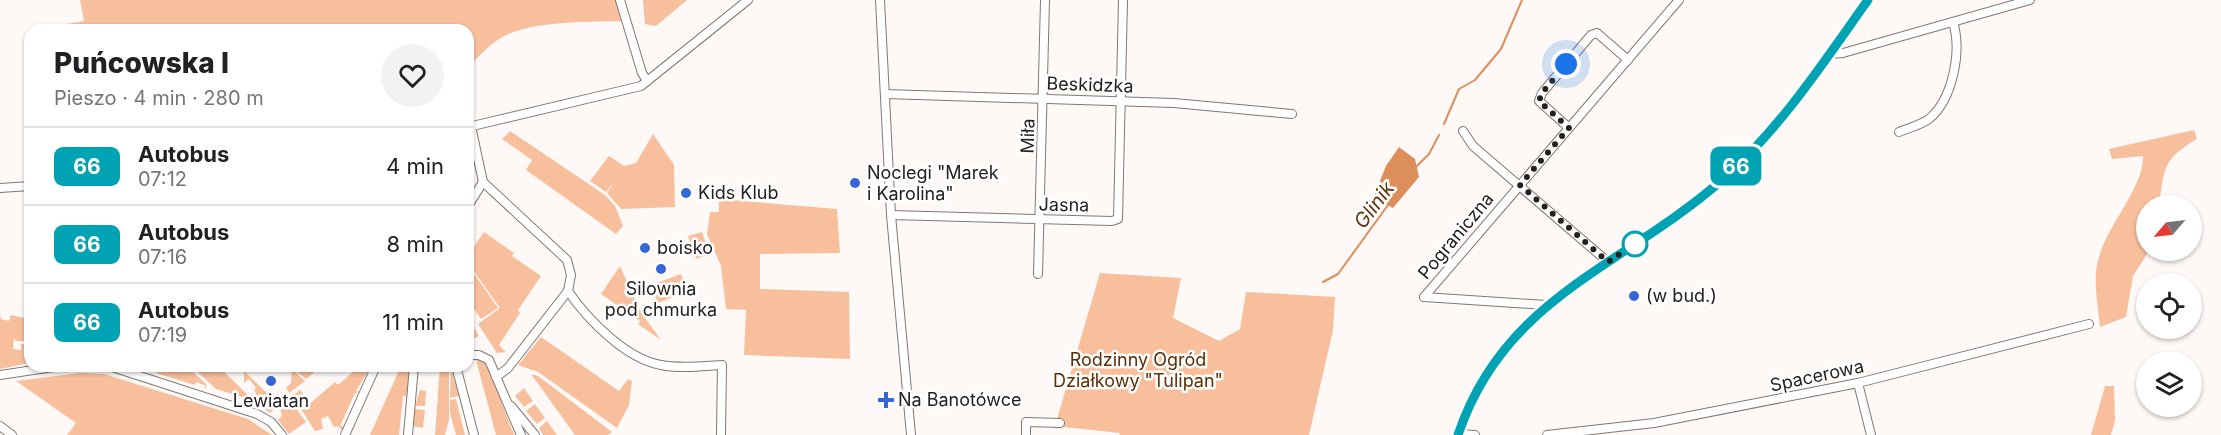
<!DOCTYPE html>
<html lang="pl">
<meta charset="utf-8">
<style>
body{margin:0;font-family:Inter,sans-serif;background:#f2f2f2;color:#202124;height:100vh;display:flex;flex-direction:column;font-size:22px;white-space:nowrap}
*{box-sizing:border-box;margin:0}
p{font-size:20px;color:#757577}
.icon{flex:none;width:33px;height:33px;fill:none;stroke:currentColor;stroke-width:2;stroke-linecap:round;stroke-linejoin:round}
.map{position:relative;flex:1;overflow:hidden}
.side{position:absolute;left:24px;top:24px;width:450px;height:348px;display:flex;flex-direction:column;background:#fff;border-radius:18px;box-shadow:0 2px 4px #0004}
.side>*{flex:none}
.badge{padding:0 12px;border-radius:9px;font-size:21px;line-height:39px}
.needle{width:39px;rotate:242deg}
.tools{position:absolute;left:2136px;top:195px;display:grid;gap:12px}
.tools a{display:grid;place-items:center;width:66px;height:66px;border-radius:50%;background:#fff;box-shadow:0 2px 4px #0004;font-size:30px}
.you{position:absolute;width:30px;height:30px;margin:-15px;border:4px solid #fff;border-radius:50%;background:#1a73e8;box-shadow:0 0 0 9px #1a73e833}
.map>.badge{position:absolute;translate:-50% -50%;box-shadow:0 0 0 3px #fff}
.round{display:grid;place-items:center;flex:none;width:63px;height:63px;border-radius:32px;background:#f2f2f2}
.head{display:flex;align-items:center;justify-content:space-between;height:102px;padding:0 30px}
h1{font-size:28px;font-weight:800;line-height:45px}
ul{padding:0;list-style:none}
li{display:flex;align-items:center;gap:18px;height:78px;padding:0 30px;border-top:2px solid #e0e0e0}
li div{flex:1}
li b{display:block;font-size:22px}
li em{font-style:normal}
li .badge{min-width:66px;font-weight:700;text-align:center}
.map>svg:first-child{display:block}
</style>
<div class="map">
<svg width="2221" height="435" viewBox="0 0 2221 435">
<rect width="100%" height="100%" fill="#fef9f6"/>
<g fill="#f7bf9c">
<path d="M80,0H617L624,21C589,22 529,20 499,39C488,46 477,58 468,68V30H33L84,21Z"/>
<polygon points="643,0 687,0 656,26 645,24"/>
<path d="M2194,130L2197,139C2162,160 2165,167 2159,205L2146,206V250L2149,251L2133,276L2126,317L2100,327C2098,304 2092,279 2099,257C2108,224 2144,187 2143,156L2112,159L2109,149Z"/>
<polygon points="510,131 605,195 615,206 623,226 616,234 526,170 532,160 502,139"/>
<polygon points="653,134 674,165 675,207 621,209 607,193 615,181 606,192 590,181 609,156 624,166 636,163"/>
<polygon points="719,199 837,209 840,253 760,254 760,289 849,292 850,359 744,355 746,310 726,309 721,266 707,234 710,212 719,212"/>
<polygon points="484,232 514,253 512,256 541,276 518,310 520,313 499,345 506,352 497,353 478,324 500,308 468,263 468,255"/>
<polygon points="702,232 710,254 696,259 688,236"/>
<polygon points="620,266 640,311 661,340 638,324 640,321 601,294"/>
<polygon points="1100,273 1181,278 1173,318 1219,341 1240,329 1246,292 1335,297 1333,330 1309,435 1119,435 1120,433 1064,427 1065,420 1057,419"/>
<polygon points="681,274 688,291 658,303 651,285"/>
<polygon points="475,275 498,308 481,319 468,300 468,280"/>
<polygon points="0,314 1,319 9,321 11,315 29,319 30,315 30,341 16,341 14,338 13,349 21,350 21,344 30,344 30,363 0,369"/>
<polygon points="468,317 479,336 468,342"/>
<polygon points="541,337 619,391 628,379 632,381 629,405 617,428 538,372 518,365"/>
<polygon points="468,357 485,359 514,435 496,435 476,360 468,361"/>
<polygon points="145,366 186,366 206,384 206,389 204,385 196,382 195,385 159,374"/>
<polygon points="191,366 228,366 223,371 248,395 249,399 216,389"/>
<polygon points="307,366 313,368 322,366 306,379 292,367"/>
<polygon points="360,366 371,366 356,391 362,392 355,393 340,426 346,427 344,432 338,426 334,427 328,416 321,419 323,429 315,431 293,396 300,390 304,395 299,399 306,407 335,382 338,385"/>
<polygon points="401,366 411,366 409,397 403,396 399,435 370,435"/>
<polygon points="440,366 449,366 449,420 445,435 435,435"/>
<polygon points="451,366 453,366 451,369 459,396 450,398"/>
<polygon points="292,369 305,381 289,393 286,388 291,383"/>
<polygon points="244,371 270,396 271,397 261,403 254,390 256,388 249,379 244,383"/>
<polygon points="80,373 104,374 248,419 272,435 67,435 76,423 16,381"/>
<polygon points="531,374 538,376 612,432 608,435 575,435"/>
<polygon points="2105,386 2114,386 2115,421 2111,435 2091,435"/>
<polygon points="524,388 533,401 524,407 515,396"/>
<polygon points="420,390 426,391 425,406 415,406"/>
<polygon points="279,395 278,405 270,413 259,405"/>
<polygon points="289,399 306,422 289,434 278,420 282,416 280,408"/>
<polygon points="456,399 465,435 456,435 450,413 450,400"/>
<polygon points="535,404 545,418 537,424 526,411"/>
<polygon points="414,409 425,410 423,428 413,426"/>
<polygon points="547,421 557,435 543,435 539,428"/>
</g>
<polygon fill="#dc8f5b" points="1399,147 1415,159 1419,177 1393,208 1378,200 1375,193 1386,166"/>
<g fill="none" stroke-linecap="round" stroke-linejoin="round">
<g stroke="#dc8f5b" stroke-width="2">
<polyline points="1444,124 1459,89 1475,80 1501,49 1522,0"/>
<polyline points="1416,167 1429,154 1439,135"/>
<polyline points="1323,282 1338,274 1388,205"/>
</g>
<g stroke="#827872" stroke-width="10">
<g id="minor">
<polyline points="620,0 642,73 647,81"/>
<polyline points="880,0 891,215 911,435"/>
<polyline points="1828,54 1843,53 2030,0"/>
<polyline points="885,94 1174,103 1292,114"/>
<polyline points="471,126 483,182"/>
<polyline points="468,127 641,86 748,0"/>
<polyline points="1569,128 1539,101 1542,93 1591,35 1597,33 1628,60"/>
<polyline points="1463,131 1473,146 1608,262"/>
<path d="M1899,132C1908,128 1921,125 1929,119C1953,99 1962,51 1953,22"/>
<path d="M483,182L567,260L571,275L568,291C587,319 626,359 661,365C680,369 703,366 722,365L721,435"/>
<polyline points="0,188 30,186"/>
<polyline points="468,206 483,182"/>
<polyline points="891,215 1112,221 1118,219 1123,0"/>
<polyline points="1038,274 1045,0"/>
<polyline points="1424,297 1679,0"/>
<polyline points="1424,297 1546,305"/>
<polyline points="468,355 479,355 489,360 521,435"/>
<polyline points="109,366 257,414 271,422 282,435"/>
<polyline points="456,366 474,435"/>
<polyline points="0,375 60,366"/>
<polyline points="496,377 508,368 568,291"/>
<polyline points="1858,383 1871,435"/>
<polyline points="511,406 535,435"/>
<polyline points="0,426 12,435"/>
<polyline points="1458,434 1475,435"/>
<polyline points="345,435 376,366"/>
<polyline points="408,435 414,366"/>
<polyline points="1026,435 1026,422 1060,423"/>
<path d="M1458,435C1505,296 1623,268 1722,180C1780,129 1823,62 1868,0"/>
<polyline points="1547,435 1654,423 1858,383 2089,324"/>
</g>
</g>
<use href="#minor" stroke="#fff" stroke-width="8"/>
</g>
<g fill="none" stroke-linecap="round" stroke-linejoin="round">
<g stroke="#fff" stroke-width="14">
<path id="line" d="M1458,435C1504,297 1623,267 1722,180C1780,129 1823,63 1868,0"/>
</g>
<use href="#line" stroke="#00a3b4" stroke-width="9"/>
<polyline stroke="#24201d" stroke-width="6" stroke-dasharray="0 10.8" points="1566,64 1542,93 1539,101 1569,128 1520,185 1608,262 1640,240 1635,244"/>
</g>
<g fill="#3566d6" stroke="#fff" stroke-width="2">
<circle cx="855" cy="183" r="6"/>
<circle cx="686" cy="193" r="6"/>
<circle cx="645" cy="248" r="6"/>
<circle cx="661" cy="269" r="6"/>
<circle cx="1634" cy="296" r="6"/>
<circle cx="271" cy="381" r="6"/>
<path d="M883 391h6v6h6v6h-6v6h-6v-6h-6v-6h6z"/>
</g>
<circle fill="#fff" stroke="#00a3b4" stroke-width="3" cx="1635" cy="244" r="12"/>
<g text-anchor="middle" stroke-width="5" stroke-linejoin="round" paint-order="stroke">
<g font-size="18" fill="#24201d" stroke="#fff">
<text transform="translate(1090 85) rotate(2)" y="6">Beskidzka</text>
<text transform="translate(1028 136) rotate(-88)" y="6">Miła</text>
<text transform="translate(1064 205) rotate(1)" y="6">Jasna</text>
<text transform="translate(1456 236) rotate(-50)" y="6">Pograniczna</text>
<text transform="translate(1817 376) rotate(-12)" y="6">Spacerowa</text>
</g>
<g font-size="18" fill="#24201d" stroke="#fff" text-anchor="start">
<text x="867" y="179">Noclegi "Marek<tspan x="867" dy="21">i Karolina"</tspan></text>
<text x="698" y="199">Kids Klub</text>
<text x="657" y="254">boisko</text>
<text x="661" y="295" text-anchor="middle">Silownia<tspan x="661" dy="21">pod chmurka</tspan></text>
<text x="1646" y="302">(w bud.)</text>
<text x="898" y="406">Na Banotówce</text>
<text x="271" y="407" text-anchor="middle">Lewiatan</text>
</g>
<g font-size="18" fill="#5f2e04" stroke="#fff">
<text x="1138" y="366">Rodzinny Ogród<tspan x="1138" dy="21">Działkowy "Tulipan"</tspan></text>
</g>
<g font-size="20" font-style="italic" fill="#67350e" stroke="#fff">
<text transform="translate(1374 205) rotate(-53)" y="7">Glinik</text>
</g>
</g>
</svg>
<div class="tools">
<a><svg class="needle" viewBox="-14 -14 28 28"><path d="M0-13l5 13h-10z" fill="#e53935"/><path d="M0 13l5-13h-10z" fill="#757577"/></svg></a>
<a><svg class="icon" aria-label="locate" viewBox="0 0 24 24"><circle cx="12" cy="12" r="6"/><path d="M12 2v4M12 18v4M2 12h4M18 12h4"/></svg></a>
<a><svg class="icon" aria-label="layers" viewBox="0 0 24 24"><path d="M12 4l9 5-9 5-9-5zM3 14l9 5 9-5"/></svg></a>
</div>
<div class="you" style="left:1566px;top:64px"></div>
<b class="badge" style="left:1736px;top:166px;background:#00a3b4;color:#fff">66</b>
<section class="side">
<div class="head"><div><h1>Puńcowska I</h1><p>Pieszo · 4 min · 280 m</p></div><a class="round"><svg class="icon" aria-label="heart" viewBox="0 0 24 24"><path d="M12 20l-8-8c-3-5 5-10 8-4 3-6 11-1 8 4z"/></svg></a></div>
<ul>
<li><span class="badge" style="background:#00a3b4;color:#fff">66</span><div><b>Autobus</b><p>07:12</p></div><em>4 min</em></li>
<li><span class="badge" style="background:#00a3b4;color:#fff">66</span><div><b>Autobus</b><p>07:16</p></div><em>8 min</em></li>
<li><span class="badge" style="background:#00a3b4;color:#fff">66</span><div><b>Autobus</b><p>07:19</p></div><em>11 min</em></li>
</ul>
</section>
</div>
